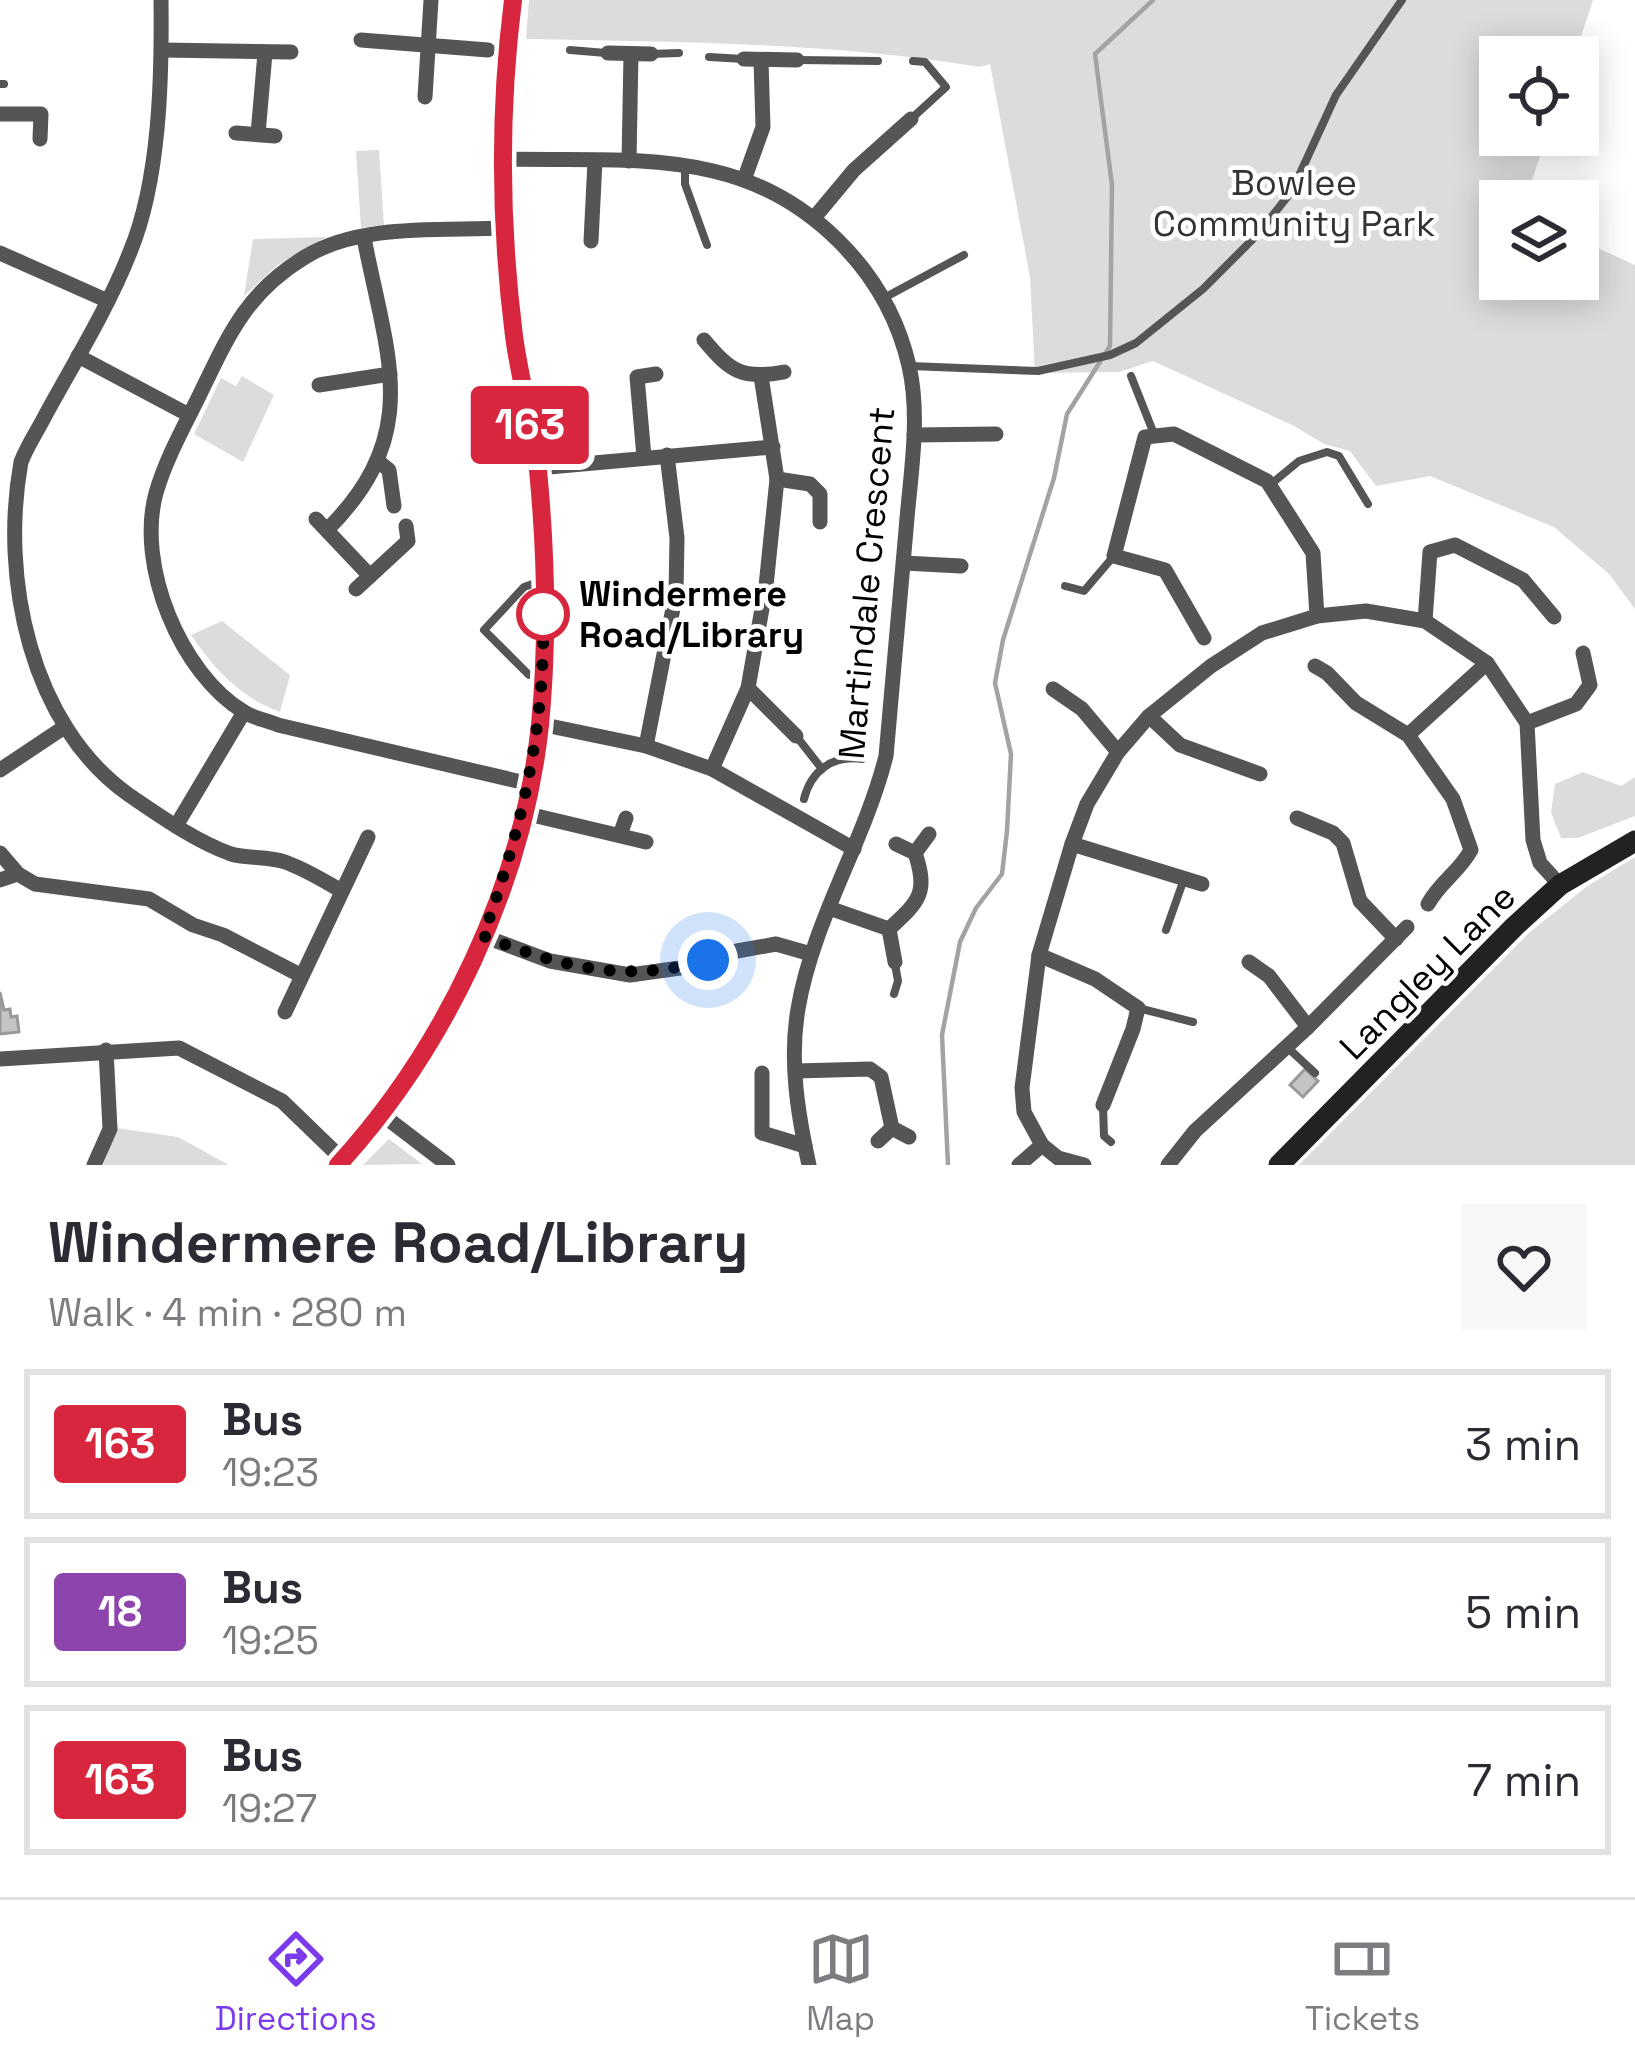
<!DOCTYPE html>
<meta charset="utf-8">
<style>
body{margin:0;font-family:"Space Grotesk",sans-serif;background:#f7f7f7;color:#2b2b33;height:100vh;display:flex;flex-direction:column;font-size:45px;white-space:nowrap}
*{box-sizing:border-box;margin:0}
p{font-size:39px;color:#7c7c81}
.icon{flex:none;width:66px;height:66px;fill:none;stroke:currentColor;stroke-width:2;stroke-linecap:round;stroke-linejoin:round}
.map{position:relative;height:1165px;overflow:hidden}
.details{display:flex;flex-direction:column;background:#fff;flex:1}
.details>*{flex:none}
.badge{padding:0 24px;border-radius:9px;font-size:42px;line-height:78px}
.tools{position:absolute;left:1479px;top:36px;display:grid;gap:24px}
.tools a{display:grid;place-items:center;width:120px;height:120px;border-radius:0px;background:#fff;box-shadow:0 6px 30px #0003;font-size:60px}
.you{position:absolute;width:60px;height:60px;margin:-30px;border:9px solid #fff;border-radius:50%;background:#1a73e8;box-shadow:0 0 0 18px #1a73e833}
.map>.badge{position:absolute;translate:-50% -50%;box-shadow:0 0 0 6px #fff}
.round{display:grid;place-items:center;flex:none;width:126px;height:126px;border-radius:0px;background:#f7f7f7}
.overview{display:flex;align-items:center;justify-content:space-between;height:204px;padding:0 48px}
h1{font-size:57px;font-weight:700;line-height:90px}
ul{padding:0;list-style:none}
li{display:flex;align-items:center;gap:36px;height:150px;margin:0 24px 18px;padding:0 24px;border:6px solid #e1e1e2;border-radius:0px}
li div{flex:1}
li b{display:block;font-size:45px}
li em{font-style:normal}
li .badge{min-width:132px;font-weight:700;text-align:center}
.dock{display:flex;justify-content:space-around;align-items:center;height:168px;border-top:3px solid #e1e1e2;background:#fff;font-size:33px;color:#7c7c81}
.dock a{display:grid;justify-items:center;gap:6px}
.dock .selected{color:#7c3aed}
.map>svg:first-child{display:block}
</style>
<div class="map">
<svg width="1635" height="1165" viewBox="0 0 1635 1165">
<rect width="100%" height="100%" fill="#fff"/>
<g fill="#dcdcdc">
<path d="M529,0H1593L1574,57H1500V135H1547L1525,201H1500V279H1578V239L1635,265V609L1609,574L1554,527L1430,476L1376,486L1350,451L1324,444L1294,426L1153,361L1119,372L1035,373L1030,277L990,64L980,67C829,42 678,42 526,39Z"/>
<polygon points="379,150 384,225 361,228 356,151"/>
<polygon points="327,237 279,264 244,296 253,239"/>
<polygon points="242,376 274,395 243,462 194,434 221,378 236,386"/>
<path d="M222,621L290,675L280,712C241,698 214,669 191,635Z"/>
<polygon points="1583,772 1621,786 1635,777 1635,816 1578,838 1561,838 1551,812 1555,784"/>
<polygon points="1635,857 1635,1165 1299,1165 1530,932 1586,887"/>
<polygon points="116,1128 178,1137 229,1165 103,1165"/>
<polygon points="389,1139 422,1164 363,1165"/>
</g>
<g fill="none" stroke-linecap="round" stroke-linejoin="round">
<polyline stroke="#a3a3a3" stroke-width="4.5" points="948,1165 942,1035 960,942 976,908 1002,874 1007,831 1011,754 995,683 1003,640 1054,478 1067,414 1110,346 1112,185 1095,54 1153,0"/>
</g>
<g fill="#c4c4c4" stroke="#999" stroke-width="3">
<polygon points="0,992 4,1010 10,1009 11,1017 17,1016 19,1032 0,1034"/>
<polygon points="1305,1069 1318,1081 1303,1097 1290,1085"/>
</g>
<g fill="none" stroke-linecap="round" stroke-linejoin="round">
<g stroke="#555" stroke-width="8">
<polyline points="570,50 606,53"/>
<polyline points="651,54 679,53"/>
<polyline points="709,57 744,59"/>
<polyline points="799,60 878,61"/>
<polyline points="0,84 4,84"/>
<polyline points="911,119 946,87 925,62 913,61"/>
<polyline points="685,167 685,184 707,245"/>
<polyline points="882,299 964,255"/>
<polyline points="910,366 1038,371 1110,355 1136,343 1203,289 1257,235 1292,191 1336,95 1402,0"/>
<polyline points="1131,376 1154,434"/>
<polyline points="1270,485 1299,461 1327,452 1339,456 1368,504"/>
<polyline points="1065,586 1084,591 1113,557"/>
<polyline points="540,676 529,675 484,630 524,587 541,581"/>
<polyline points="797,737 822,769"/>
<path d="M804,799C811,771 832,755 862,759"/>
<polyline points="1166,930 1184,879"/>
<polyline points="894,994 898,981 895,964"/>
<polyline points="1138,1008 1193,1022"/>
<polyline points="1288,1048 1315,1073"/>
<polyline points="1103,1106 1104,1136 1111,1142"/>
</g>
<g stroke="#555" stroke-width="15">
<path d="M161,0C162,77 160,180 130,252C108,308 75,361 46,414C38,430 27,446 21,462C0,577 30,725 129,795C160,816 195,841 231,854C248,859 268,856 285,862C305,869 324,881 342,891"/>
<polyline points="361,40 488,50"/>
<polyline points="162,50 291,52"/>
<polyline points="608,53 651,54"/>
<polyline points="744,59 797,60"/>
<polyline points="425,97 431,0"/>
<polyline points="0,114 41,114 40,139"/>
<polyline points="236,133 275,136"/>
<polyline points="258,134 265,53"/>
<path d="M504,159C572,161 646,155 713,171C808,193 887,270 909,366C921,418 910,477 906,530C899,605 893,681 886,756C864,843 813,920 798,1009C789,1061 798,1115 809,1165"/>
<polyline points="629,161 631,54"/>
<polyline points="744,180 763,127 761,60"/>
<polyline points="814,218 854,170 911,119"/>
<path d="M504,228C441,231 360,223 305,257C247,292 229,334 201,392C185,425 166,458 156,493C136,565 180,673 244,712C253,718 267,720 278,725L530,784"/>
<polyline points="591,241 595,161"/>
<polyline points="0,253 108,301"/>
<path d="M704,340C730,371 742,380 784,372"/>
<polyline points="78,356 189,415"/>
<polyline points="319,385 390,374"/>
<polyline points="914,435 996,434"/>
<polyline points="644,457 637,377 656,374"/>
<polyline points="379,462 389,470 394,506"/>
<polyline points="538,468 773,447"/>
<polyline points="777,479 810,484 820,494 820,522"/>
<polyline points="316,519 370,576"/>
<path d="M327,530C424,433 387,357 364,238"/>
<polyline points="904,563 961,566"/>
<polyline points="356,589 408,541 406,526"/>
<polyline points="1425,621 1430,552 1455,545 1523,580 1554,617"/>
<polyline points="1204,638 1165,570 1114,556 1145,437 1174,434 1267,481 1313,553 1317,616"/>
<path d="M1315,666L1327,673L1356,703L1408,735L1453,799L1471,850C1459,872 1440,882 1428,904"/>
<polyline points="748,688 796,736"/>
<polyline points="1053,689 1082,709 1118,752"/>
<polyline points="1149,716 1180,745 1260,774"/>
<polyline points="1527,723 1576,704 1590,685 1583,653"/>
<polyline points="540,724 646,746 712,769 854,849"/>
<polyline points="1408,735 1487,663"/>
<polyline points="646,746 676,593 677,538 667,455"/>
<polyline points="712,769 748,688 766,586 777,479 761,376"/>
<polyline points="0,770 63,728"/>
<polyline points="524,813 646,842"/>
<polyline points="1297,818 1333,833 1343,843 1360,901 1396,939"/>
<polyline points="176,826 244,712"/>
<polyline points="620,835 626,818"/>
<polyline points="1072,844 1202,884"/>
<polyline points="0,853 18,874 35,884 149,899 193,925 223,935 300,975"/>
<polyline points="915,853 929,834"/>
<polyline points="0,880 18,874"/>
<path d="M829,908L889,929C918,902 929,894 915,853L896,844"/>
<polyline points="889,929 895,962"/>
<polyline points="483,936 550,961 630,975 680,968 737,951 776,944 811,954"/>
<polyline points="1039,955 1095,979 1138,1008 1133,1029 1103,1105"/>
<polyline points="1249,962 1269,976 1308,1027"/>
<polyline points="285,1012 368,837"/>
<polyline points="0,1059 179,1048 282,1101 343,1160"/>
<polyline points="796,1071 870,1069 881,1077 892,1128 909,1137"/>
<polyline points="762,1073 762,1133 805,1146"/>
<polyline points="380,1113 448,1165"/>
<polyline points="878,1141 892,1128"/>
<polyline points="94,1165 110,1129 106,1050"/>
<path d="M338,1165C518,966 563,730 538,470C533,425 520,381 514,336C500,225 499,111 514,0"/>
<polyline points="1019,1165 1042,1145"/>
<polyline points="1084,1165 1058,1158 1042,1145 1024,1112 1022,1088 1039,955 1072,844 1087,804 1118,752 1149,716 1211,666 1262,633 1317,616 1366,611 1425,621 1487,663 1527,723 1533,840 1540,863 1560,885"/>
<polyline points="1168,1165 1195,1131 1308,1027 1407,927"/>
</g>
<polyline stroke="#222" stroke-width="21" points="1279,1165 1515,926 1560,885 1635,841"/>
</g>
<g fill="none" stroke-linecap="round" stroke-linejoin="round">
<g stroke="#fff" stroke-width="27">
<path id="line" d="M338,1165C446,1047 523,884 540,725C548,642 546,553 538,470C533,425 520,381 514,336C500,225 499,111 513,0"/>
</g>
<use href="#line" stroke="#d7263d" stroke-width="18"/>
<path stroke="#000" stroke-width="12" stroke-dasharray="0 21.6" d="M543,614V607C546,726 523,825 483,936C560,967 627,984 708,960"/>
</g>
<circle fill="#fff" stroke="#d7263d" stroke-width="6" cx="543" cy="614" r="24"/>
<g text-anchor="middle" stroke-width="9" stroke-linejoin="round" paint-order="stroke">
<g font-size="36" fill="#333" stroke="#fff">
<text x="1294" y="195">Bowlee<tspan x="1294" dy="41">Community Park</tspan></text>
</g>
<g font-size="36" fill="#000" stroke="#fff">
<text transform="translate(866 583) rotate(-85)" y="13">Martindale Crescent</text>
<text transform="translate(1427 971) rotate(-45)" y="13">Langley Lane</text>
</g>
<g font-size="36" font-weight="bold" fill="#000" stroke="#fff" text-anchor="start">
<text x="579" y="606">Windermere<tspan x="579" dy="41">Road/Library</tspan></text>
</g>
</g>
</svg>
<div class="tools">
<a><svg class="icon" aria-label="locate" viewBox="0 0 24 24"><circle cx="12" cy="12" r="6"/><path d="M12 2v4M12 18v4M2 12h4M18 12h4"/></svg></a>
<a><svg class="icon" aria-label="layers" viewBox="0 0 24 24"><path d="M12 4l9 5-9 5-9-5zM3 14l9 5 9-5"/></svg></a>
</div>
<div class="you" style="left:708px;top:960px"></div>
<b class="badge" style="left:530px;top:425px;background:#d7263d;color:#fff">163</b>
</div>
<section class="details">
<div class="overview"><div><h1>Windermere Road/Library</h1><p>Walk · 4 min · 280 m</p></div><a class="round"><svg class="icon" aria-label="heart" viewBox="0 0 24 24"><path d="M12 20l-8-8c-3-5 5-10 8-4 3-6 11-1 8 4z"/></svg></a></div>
<ul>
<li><span class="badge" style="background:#d7263d;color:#fff">163</span><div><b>Bus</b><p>19:23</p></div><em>3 min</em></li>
<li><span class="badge" style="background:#8e44ad;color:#fff">18</span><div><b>Bus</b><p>19:25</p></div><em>5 min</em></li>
<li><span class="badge" style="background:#d7263d;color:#fff">163</span><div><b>Bus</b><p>19:27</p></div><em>7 min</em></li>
</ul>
</section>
<nav class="dock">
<a class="selected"><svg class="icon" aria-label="directions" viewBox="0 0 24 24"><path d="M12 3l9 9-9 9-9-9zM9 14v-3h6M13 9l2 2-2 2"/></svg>Directions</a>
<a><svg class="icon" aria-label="map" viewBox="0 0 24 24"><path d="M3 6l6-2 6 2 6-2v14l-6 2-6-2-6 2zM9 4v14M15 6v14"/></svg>Map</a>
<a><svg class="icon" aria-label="tickets" viewBox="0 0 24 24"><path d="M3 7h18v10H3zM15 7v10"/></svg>Tickets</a>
</nav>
